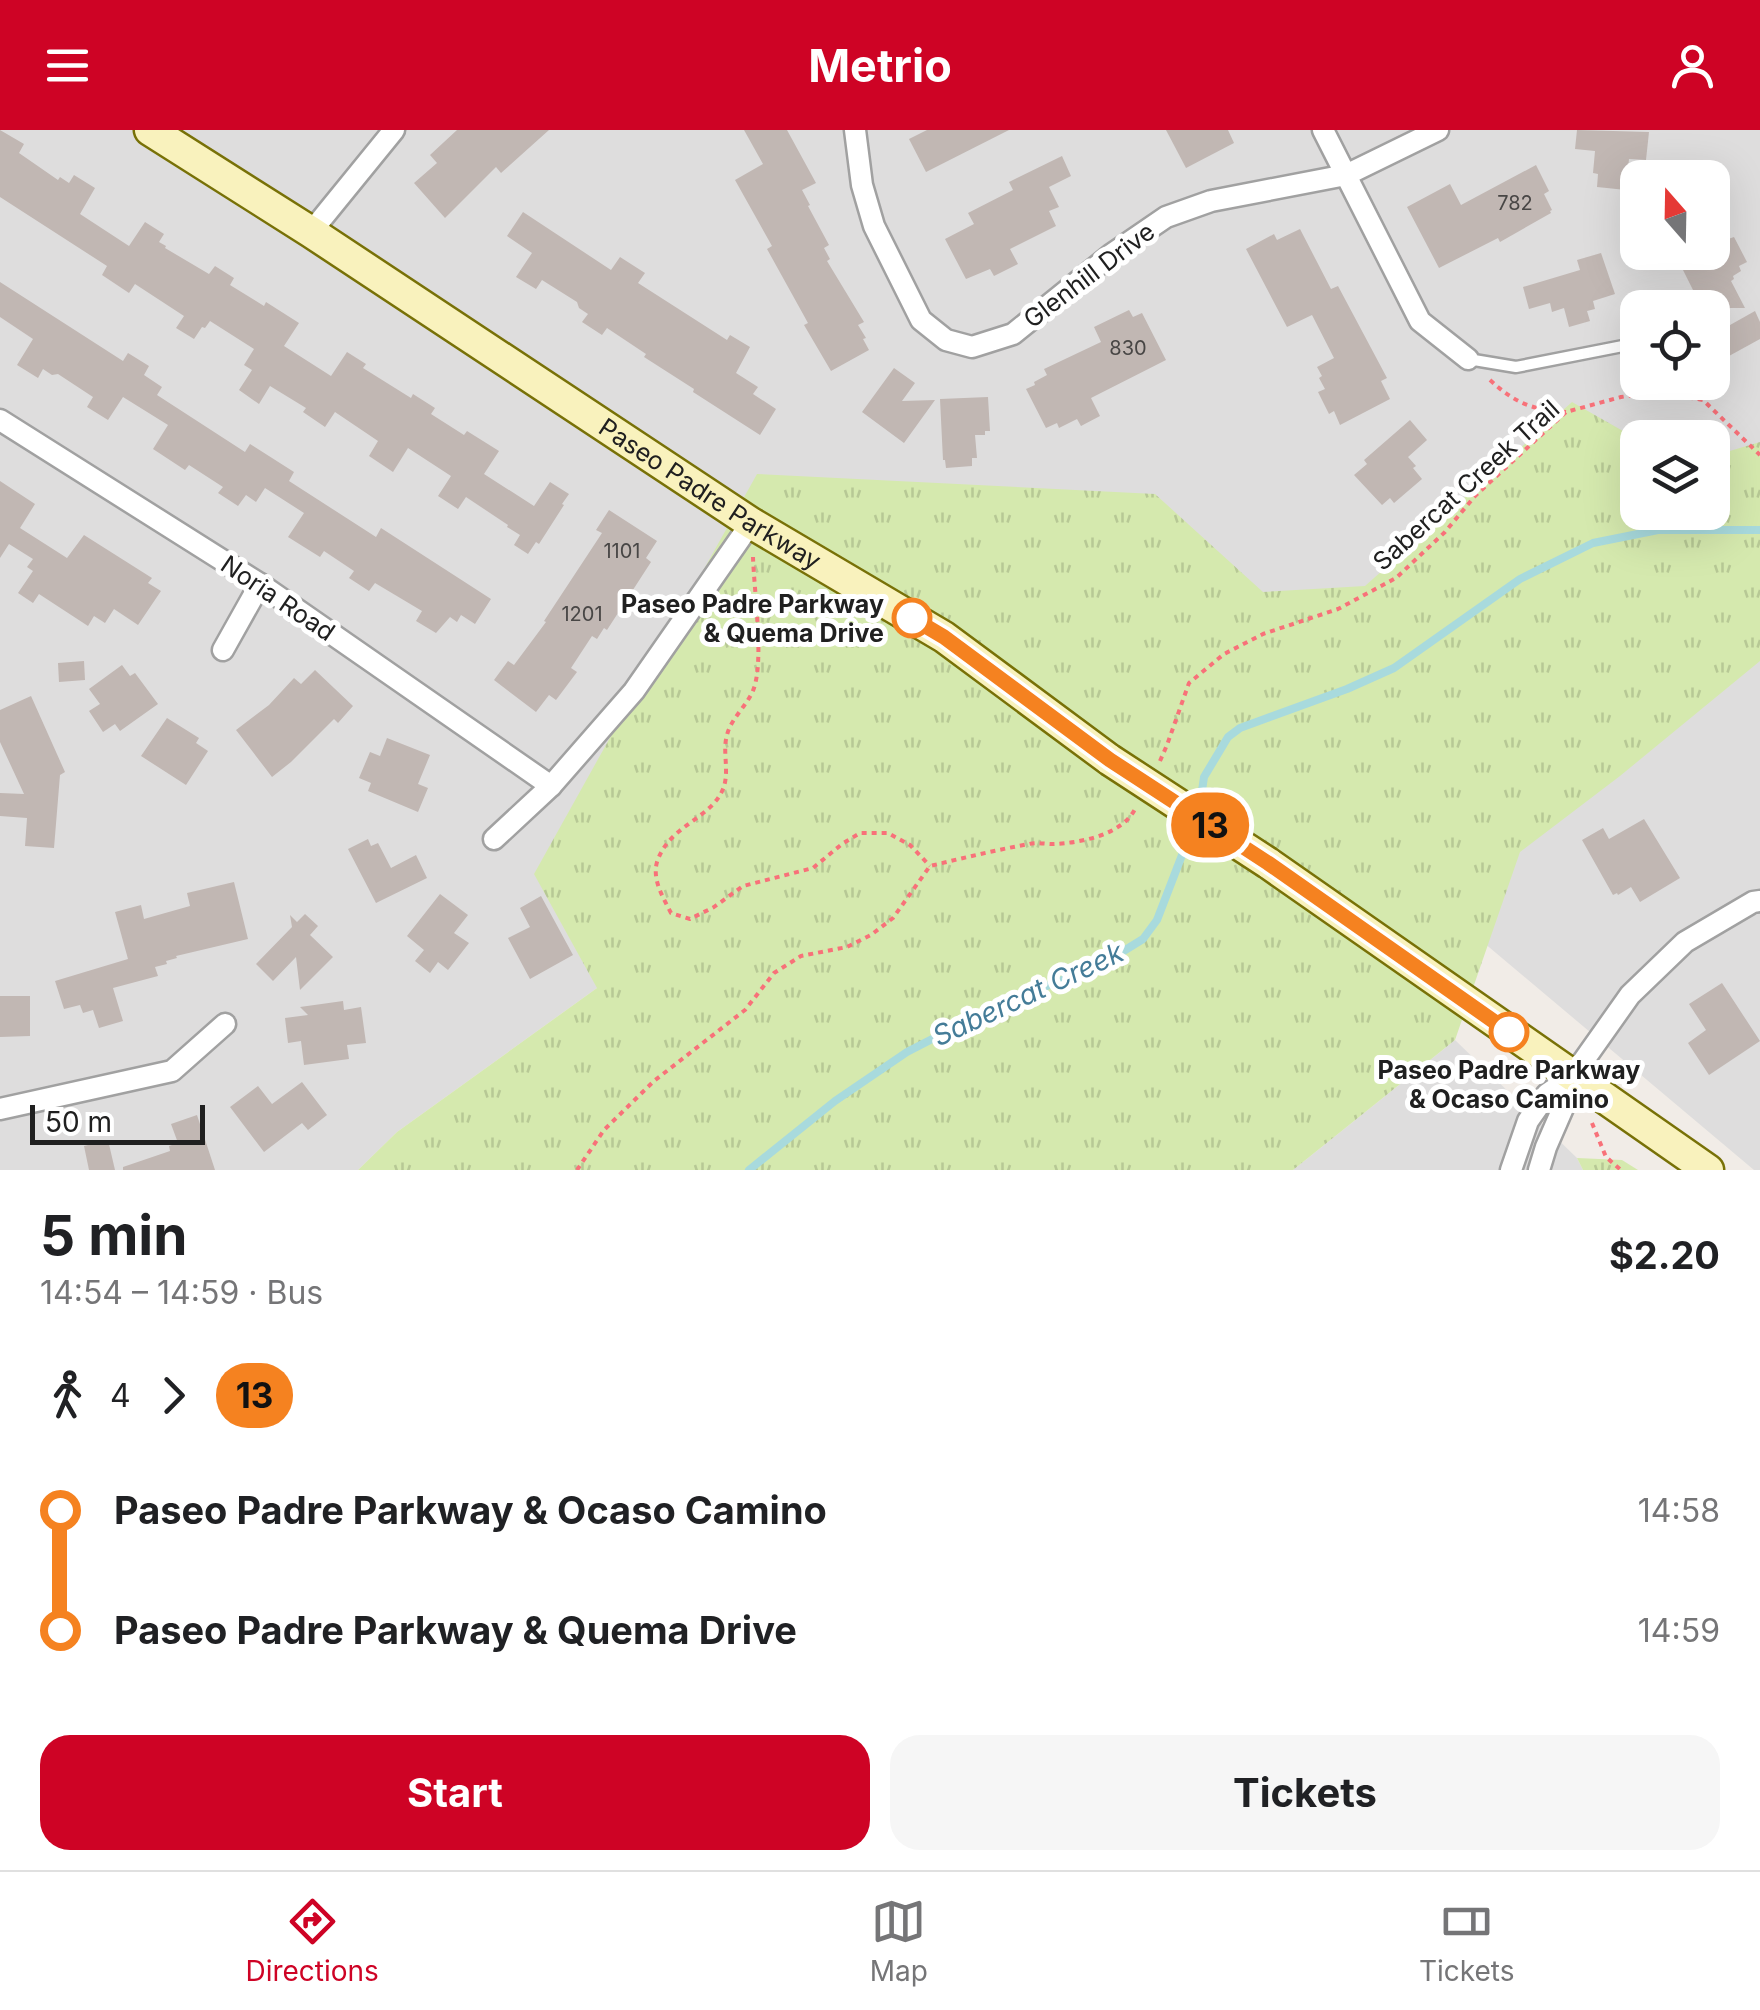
<!DOCTYPE html>
<meta charset="utf-8">
<style>
body{margin:0;font-family:Inter,sans-serif;background:#f6f6f6;color:#202124;height:100vh;display:flex;flex-direction:column;font-size:38px;white-space:nowrap}
*{box-sizing:border-box;margin:0}
p{font-size:32px;color:#757577}
.icon{flex:none;width:55px;height:55px;fill:none;stroke:currentColor;stroke-width:2;stroke-linecap:round;stroke-linejoin:round}
.map{position:relative;height:1040px;overflow:hidden}
.side{display:flex;flex-direction:column;background:#fff;flex:1}
.side>*{flex:none}
.badge{padding:0 20px;border-radius:32px;font-size:35px;line-height:65px}
.needle{width:65px;rotate:340deg}
.fabs{position:absolute;left:1620px;top:30px;display:grid;gap:20px}
.fabs a{display:grid;place-items:center;width:110px;height:110px;border-radius:20px;background:#fff;box-shadow:0 10px 40px #0002;font-size:50px}
.scale{position:absolute;left:30px;bottom:25px;width:175px;box-sizing:border-box;padding-left:10px;border:5px solid #202020;border-top:0;font-size:28px;line-height:35px;white-space:nowrap;color:#202020;-webkit-text-stroke:8px #fff;paint-order:stroke}
.map>.badge{position:absolute;translate:-50% -50%;box-shadow:0 0 0 5px #fff}
.legs{display:flex;align-items:center;gap:15px;height:110px;padding:0 40px;font-size:32px}
.legs p{margin-inline-start:auto}
.headline{display:flex;align-items:center;justify-content:space-between;height:170px;padding:0 40px}
h1{font-size:55px;font-weight:700;line-height:75px}
.button{display:flex;gap:20px;margin-top:auto;padding:20px 40px}
.button a{flex:1;height:115px;border-radius:30px;background:#ce0325;color:#fff;font-size:40px;font-weight:700;line-height:115px;text-align:center}
.button a+a{background:#f6f6f6;color:#202124}
ul{padding:0 40px;list-style:none}
li{display:flex;align-items:center;gap:35px;height:120px;font-size:38px}
li i{display:grid;place-items:center;width:15px;height:100%;margin:0 12px;background:currentColor}
li i::after{content:'';width:25px;height:25px;margin:-12px;border:8px solid;border-radius:50%;background:#fff}
li p{margin-inline-start:auto}
li:first-child i{background:linear-gradient(#0000 50%,currentColor 0)}
li:last-child i{background:linear-gradient(currentColor 50%,#0000 0)}
header{display:flex;justify-content:space-between;align-items:center;height:130px;padding:0 40px;background:#ce0325;color:#fff;font-size:45px;font-weight:700}
.menu{display:flex;justify-content:space-around;align-items:center;height:140px;border-top:2px solid #e0e0e0;background:#fff;font-size:28px;color:#757577}
.menu a{display:grid;justify-items:center;gap:5px}
.menu .selected{color:#ce0325}
.map>svg:first-child{display:block}
</style>
<header><svg class="icon" aria-label="menu" viewBox="0 0 24 24"><path d="M4 6h16M4 12h16M4 18h16"/></svg>Metrio<svg class="icon" aria-label="person" viewBox="0 0 24 24"><circle cx="12" cy="8" r="4"/><path d="M4 21q1-7 8-7t8 7"/></svg></header>
<div class="map">
<svg width="1760" height="1040" viewBox="0 0 1760 1040">
<defs>
<pattern id="grass-tufts" width="24" height="20" patternUnits="userSpaceOnUse" patternTransform="scale(2.5)"><rect width="24" height="20" fill="#d5e9ae"/><path d="M3 7l-1-3M5 7V3M7 7l1-3M15 17l-1-3M17 17v-4M19 17l1-3" fill="none" stroke="#b7c895"/></pattern>
</defs>
<rect width="100%" height="100%" fill="#f1ece7"/>
<g fill="#dedddd" fill-rule="evenodd">
<path d="M0,0H1760V1040H1754L1212,584L597,858L397,1002L358,1040H0ZM1638,48H1712V122H1638ZM1638,178H1712V252H1638ZM1638,308H1712V382H1638Z"/>
<polygon points="1455,910 1577,1028 1583,1040 1293,1040"/>
</g>
<g fill="url(#grass-tufts)">
<polygon points="1572,272 1637,309 1638,382 1712,382 1713,326 1760,312 1760,531 1620,646 1520,722 1455,910 1293,1040 358,1040 397,1002 597,858 534,744 757,344 1155,364 1263,462 1365,456"/>
<polygon points="1577,1028 1622,1030 1638,1040 1583,1040"/>
</g>
<g fill="none" stroke-linecap="round" stroke-linejoin="round">
<g stroke="#a8dadd" stroke-width="8">
<polyline points="1199,681 1204,647 1228,607 1240,598 1347,559 1394,538 1520,449 1593,413 1658,400 1760,400"/>
<polyline points="749,1040 835,971 907,922 998,875 1101,835 1143,809 1157,790 1194,694"/>
</g>
</g>
<g fill="#c1b7b3">
<polygon points="0,0 24,14 19,23 58,50 60,47 69,53 74,45 95,58 80,84 129,116 145,92 164,104 159,112 166,116 165,118 209,144 215,136 234,148 230,155 264,176 266,172 299,193 284,216 331,246 347,222 366,234 363,238 411,268 413,264 435,278 431,284 464,305 467,301 499,321 484,344 534,376 550,352 569,364 562,374 564,375 539,414 536,412 528,424 514,415 520,405 507,397 508,395 466,367 458,379 438,366 451,346 408,318 393,342 369,326 378,311 335,282 325,297 303,282 306,278 270,256 259,274 239,260 252,240 244,235 254,219 210,191 205,198 202,197 194,209 176,198 184,186 135,154 129,163 102,145 107,136 0,67"/>
<polygon points="457,0 549,0 501,43 496,37 445,88 414,53 437,33 430,25"/>
<polygon points="744,0 787,0 816,53 802,60 810,75 808,76 829,115 824,118 830,129 827,131 864,192 858,195 866,208 863,209 869,220 831,241 804,195 808,193 767,119 772,116 735,50 763,34"/>
<polygon points="927,0 1009,0 926,42 909,9"/>
<polygon points="1166,0 1228,0 1234,13 1186,38"/>
<polygon points="1577,0 1649,2 1646,30 1629,29 1626,60 1597,57 1598,44 1593,43 1595,21 1575,19"/>
<polygon points="1062,26 1071,46 1049,57 1059,77 1049,81 1056,96 1010,119 1018,134 994,146 990,139 966,149 945,109 974,94 968,83 1013,60 1009,52"/>
<polygon points="1536,35 1549,61 1544,64 1552,80 1550,81 1551,83 1500,112 1498,108 1439,138 1407,77 1450,54 1461,75"/>
<polygon points="1712,80 1728,109 1734,107 1747,132 1739,136 1741,141 1733,146 1734,149 1731,151 1745,178 1702,178 1674,122 1712,122"/>
<polygon points="523,82 611,140 620,127 645,143 638,153 727,210 730,205 750,217 736,243 758,257 753,264 776,279 760,305 693,262 694,259 644,227 646,224 607,198 602,205 582,192 588,184 579,178 577,172 542,150 536,159 516,147 532,123 507,106"/>
<polygon points="1300,99 1331,159 1338,156 1387,248 1381,251 1390,269 1340,295 1334,281 1329,284 1318,262 1325,259 1319,248 1322,246 1317,237 1334,228 1312,185 1287,197 1246,119 1274,104 1277,110"/>
<polygon points="1601,123 1615,164 1593,171 1595,179 1587,181 1590,191 1569,197 1564,178 1552,182 1550,173 1529,179 1523,157 1580,140 1577,130"/>
<polygon points="0,152 123,231 128,223 149,236 144,245 162,257 157,265 245,322 250,314 294,342 289,351 376,407 381,398 491,469 475,494 461,485 457,492 450,487 436,503 416,491 422,481 375,453 369,461 349,448 354,441 324,421 320,427 288,407 304,383 265,358 256,372 246,365 238,376 218,363 223,357 189,335 185,340 153,319 168,295 123,267 108,290 87,277 93,267 58,244 52,245 43,239 38,248 17,235 33,209 0,187"/>
<polygon points="1129,180 1133,187 1142,183 1166,230 1091,268 1100,286 1081,296 1077,289 1059,298 1057,293 1046,298 1026,259 1035,255 1034,252 1047,245 1044,239 1101,212 1094,197"/>
<polygon points="1755,181 1760,192 1760,209 1729,226 1714,204"/>
<polygon points="894,238 915,253 902,271 935,270 904,313 862,282"/>
<polygon points="988,267 990,301 985,301 985,305 975,305 977,328 972,328 972,336 946,338 945,330 943,330 940,269"/>
<polygon points="1410,290 1427,310 1408,327 1416,336 1413,338 1422,349 1394,373 1390,368 1382,375 1354,345 1367,334 1364,330"/>
<polygon points="0,351 35,374 20,398 67,428 84,405 152,448 148,453 161,461 138,495 114,479 105,493 94,486 88,496 39,464 33,473 18,463 33,441 27,437 33,429 9,414 0,428"/>
<polygon points="609,380 657,411 646,428 651,432 607,500 604,498 597,509 592,506 571,538 577,542 556,570 549,565 536,582 494,550 508,531 514,535 546,492 544,491 602,403 596,400"/>
<polygon points="84,531 85,550 59,552 58,533"/>
<polygon points="122,535 130,546 135,543 158,574 120,601 115,594 103,602 89,581 100,574 89,559"/>
<polygon points="315,540 353,576 338,593 334,589 291,632 272,647 236,600 269,575 294,548 301,554"/>
<polygon points="31,566 65,642 60,645 54,718 25,716 27,688 0,686 0,663 24,664 0,612 0,580"/>
<polygon points="167,588 199,608 196,613 208,621 186,655 141,626"/>
<polygon points="387,608 430,625 418,654 428,658 418,682 368,661 371,653 359,648 370,622 380,626"/>
<polygon points="1644,689 1680,748 1640,772 1631,757 1618,765 1617,763 1613,765 1582,710 1603,698 1609,709"/>
<polygon points="368,709 371,716 378,713 391,738 416,725 427,748 376,773 348,719"/>
<polygon points="234,752 248,809 176,826 177,828 166,831 167,834 155,837 158,846 113,858 123,891 99,898 93,880 83,883 80,875 64,879 55,851 128,829 115,782 141,775 144,789 190,776 187,763"/>
<polygon points="440,764 468,785 454,803 469,813 448,840 438,832 430,843 415,831 424,820 407,806"/>
<polygon points="541,766 573,825 530,849 508,808 530,797 520,778"/>
<polygon points="305,784 318,796 310,805 333,827 300,860 296,827 273,851 256,834 292,797 290,785 297,792"/>
<polygon points="1722,853 1760,911 1709,945 1688,913 1706,900 1689,874"/>
<polygon points="0,866 30,866 30,906 0,907"/>
<polygon points="343,871 344,880 361,877 366,913 347,915 349,929 304,935 301,911 288,913 285,888 308,885 300,877"/>
<polygon points="302,952 327,985 308,1000 302,993 264,1022 230,977 258,956 272,974"/>
<polygon points="197,985 215,1040 123,1040 123,1037 170,1021 169,1016 178,1013 171,994"/>
<polygon points="108,1010 115,1040 89,1040 84,1016"/>
</g>
<g fill="none" stroke-linecap="round" stroke-linejoin="round">
<g stroke="#a1a1a1" stroke-width="15">
<polyline id="service" points="1468,229 1516,237 1638,213"/>
</g>
<g stroke="#a1a1a1" stroke-width="25">
<g id="minor">
<polyline points="855,0 862,55 874,96 921,190 946,210 972,217 1013,204 1112,124 1166,87 1211,71 1346,45 1438,0"/>
<polyline points="1323,0 1420,191 1468,229"/>
<polyline points="311,102 394,0"/>
<polyline points="0,290 260,454 551,656"/>
<polyline points="223,520 260,454"/>
<polyline points="494,709 551,656 634,561 751,393"/>
<polyline points="0,979 172,941 225,894"/>
<polyline points="1511,1040 1528,991 1547,964 1572,947"/>
<polyline points="1539,1040 1546,1017 1563,978 1572,947 1630,865 1685,812 1753,772 1760,771"/>
</g>
</g>
<g stroke="#787107" stroke-width="35">
<g id="secondary">
<path id="s1" d="M150,0L311,102L751,393L944,507L1110,630"/>
<polyline points="1268,733 1708,1040"/>
</g>
</g>
<g stroke="#f87179" stroke-width="4" stroke-dasharray="5 5" stroke-linecap="butt">
<path d="M1490,250C1515,273 1532,280 1566,282"/>
<path d="M753,427C754,461 764,528 754,558C748,575 731,588 727,605C722,622 730,642 723,659C711,689 669,695 657,732C652,750 663,767 671,783L690,789L714,777L743,756L813,738L842,714L860,703H888L910,715L930,736"/>
<polyline points="1160,631 1167,615 1189,553 1224,524 1263,504 1338,479 1396,448 1445,402 1475,366 1566,282 1621,267 1657,262 1703,270 1760,325"/>
<polyline points="1592,993 1606,1027 1621,1040"/>
<path d="M577,1040L604,1000L654,951L745,880L774,843L801,826L847,817L871,805L893,788L930,736C963,728 996,720 1029,714C1037,712 1045,714 1053,714C1080,713 1122,705 1135,679"/>
</g>
<use href="#service" stroke="#fff" stroke-width="10"/>
<use href="#minor" stroke="#fff" stroke-width="20"/>
<use href="#secondary" stroke="#f9f2bd" stroke-width="30"/>
<g stroke="#787107" stroke-width="35" stroke-linecap="butt">
<polyline id="secondary-bridge" points="1110,630 1268,733"/>
</g>
<use href="#secondary-bridge" stroke="#f9f2bd" stroke-width="30"/>
</g>
<g fill="none" stroke-linecap="round" stroke-linejoin="round">
<g stroke="#fff" stroke-width="22">
<polyline id="line-1" points="912,488 944,507 1110,630 1268,733 1509,902"/>
</g>
<use href="#line-1" stroke="#f58220" stroke-width="15"/>
</g>
<g fill="#fff" stroke="#f58220" stroke-width="5">
<circle cx="912" cy="488" r="18"/>
<circle cx="1509" cy="902" r="18"/>
</g>
<g text-anchor="middle" stroke-width="10" stroke-linejoin="round" paint-order="stroke">
<g font-size="20" fill="#484645">
<text x="1515" y="80">782</text>
<text x="1128" y="225">830</text>
<text x="622" y="428">1101</text>
<text x="582" y="491">1201</text>
</g>
<g font-size="25" fill="#202020" stroke="#fff">
<text transform="translate(1089 145) rotate(-37)" y="9">Glenhill Drive</text>
<text transform="translate(1466 355) rotate(-42)" y="9">Sabercat Creek Trail</text>
<text dy="9" stroke="none"><textPath href="#s1" startOffset="668">Paseo Padre Parkway</textPath></text>
<text transform="translate(278 468) rotate(34)" y="9">Noria Road</text>
</g>
<g font-size="25" font-weight="bold" fill="#202020" stroke="#fff" text-anchor="end">
<text x="884" y="483">Paseo Padre Parkway<tspan x="884" dy="29">&amp; Quema Drive</tspan></text>
<text x="1509" y="949" text-anchor="middle">Paseo Padre Parkway<tspan x="1509" dy="29">&amp; Ocaso Camino</tspan></text>
</g>
<g font-size="28" font-style="italic" fill="#447c98" stroke="#fff">
<text transform="translate(1028 864) rotate(-25)" y="10">Sabercat Creek</text>
</g>
</g>
</svg>
<div class="fabs">
<a><svg class="needle" viewBox="-14 -14 28 28"><path d="M0-13l5 13h-10z" fill="#e53935"/><path d="M0 13l5-13h-10z" fill="#757577"/></svg></a>
<a><svg class="icon" aria-label="locate" viewBox="0 0 24 24"><circle cx="12" cy="12" r="6"/><path d="M12 2v4M12 18v4M2 12h4M18 12h4"/></svg></a>
<a><svg class="icon" aria-label="layers" viewBox="0 0 24 24"><path d="M12 4l9 5-9 5-9-5zM3 14l9 5 9-5"/></svg></a>
</div>
<div class="scale">50 m</div>
<b class="badge" style="left:1210px;top:695px;background:#f58220;color:#111">13</b>
</div>
<section class="side">
<div class="headline"><div><h1>5 min</h1><p>14:54 – 14:59 · Bus</p></div><b>$2.20</b></div>
<div class="legs"><svg class="icon" aria-label="walk" viewBox="0 0 24 24"><circle cx="13" cy="4" r="2"/><path d="M13 8l-2 6 4 7M11 14l-3 7M7 12l3-4h3l4 4"/></svg>4<svg class="icon" aria-label="forward" viewBox="0 0 24 24"><path d="M9 5l7 7-7 7"/></svg><b class="badge" style="background:#f58220;color:#111">13</b></div>
<ul>
<li><i style="color:#f58220"></i><b>Paseo Padre Parkway &amp; Ocaso Camino</b><p>14:58</p></li>
<li><i style="color:#f58220"></i><b>Paseo Padre Parkway &amp; Quema Drive</b><p>14:59</p></li>
</ul>
<div class="button"><a>Start</a><a>Tickets</a></div>
</section>
<nav class="menu">
<a class="selected"><svg class="icon" aria-label="directions" viewBox="0 0 24 24"><path d="M12 3l9 9-9 9-9-9zM9 14v-3h6M13 9l2 2-2 2"/></svg>Directions</a>
<a><svg class="icon" aria-label="map" viewBox="0 0 24 24"><path d="M3 6l6-2 6 2 6-2v14l-6 2-6-2-6 2zM9 4v14M15 6v14"/></svg>Map</a>
<a><svg class="icon" aria-label="tickets" viewBox="0 0 24 24"><path d="M3 7h18v10H3zM15 7v10"/></svg>Tickets</a>
</nav>
